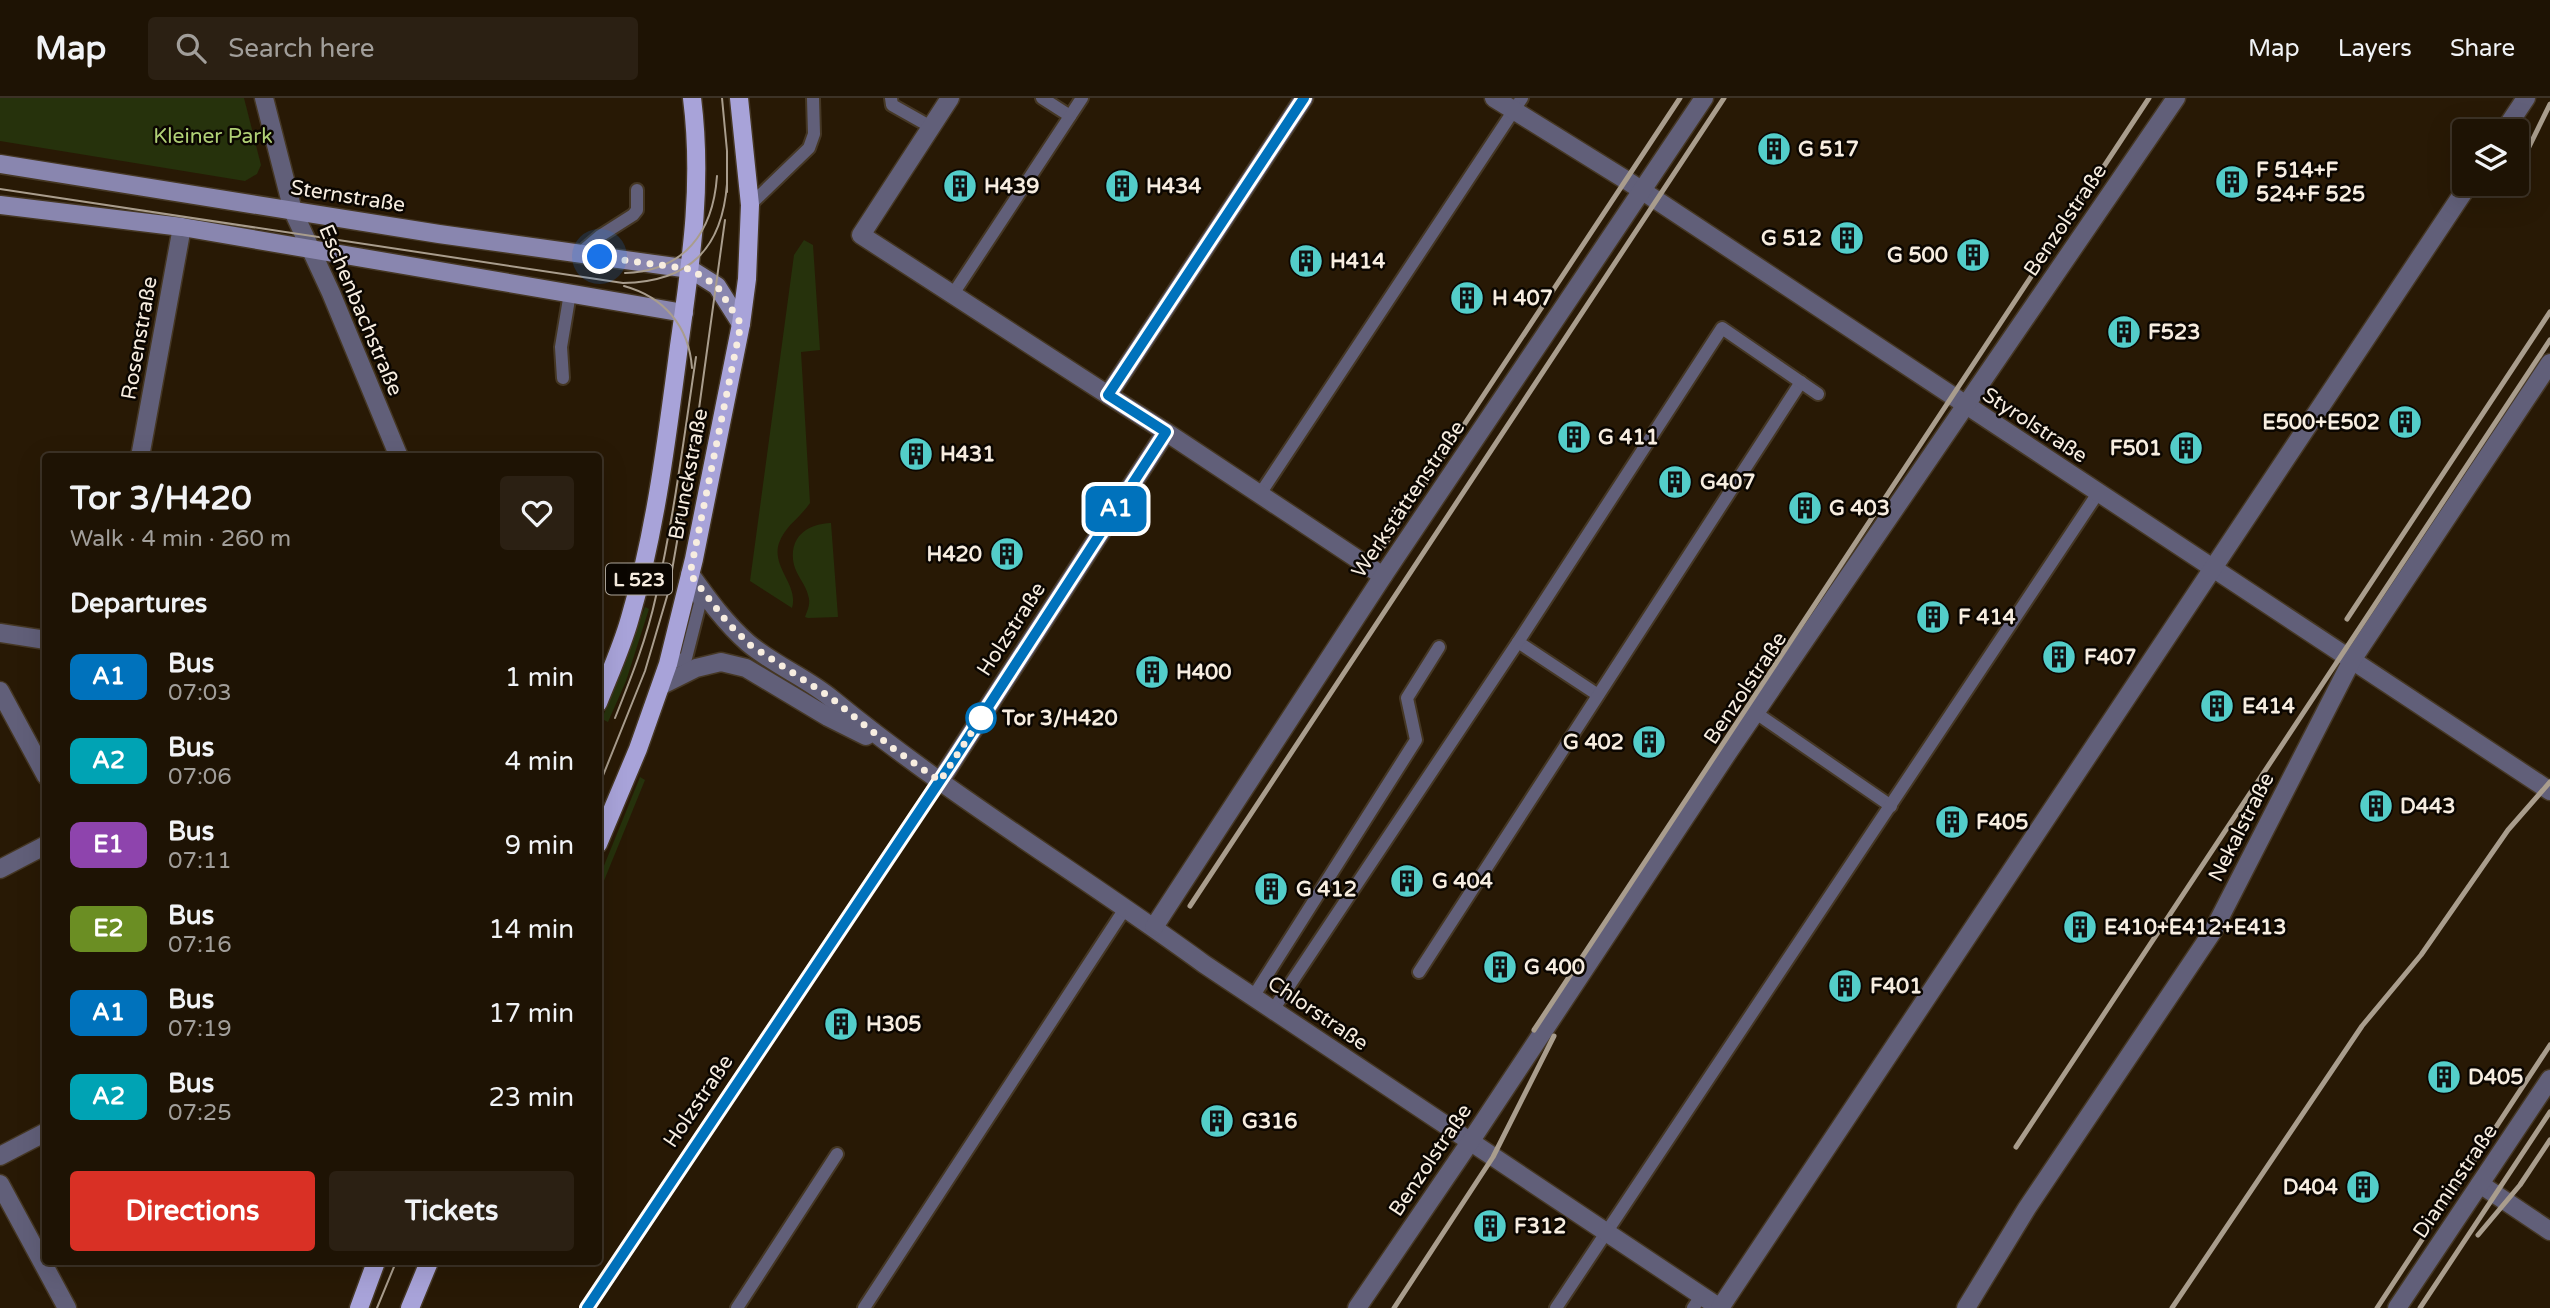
<!DOCTYPE html>
<meta charset="utf-8">
<style>
body{margin:0;font-family:"Varela Round",sans-serif;background:#2b2013;color:#f1f3f6;height:100vh;display:flex;flex-direction:column;font-size:26px;white-space:nowrap}
*{box-sizing:border-box;margin:0}
p{font-size:23px;color:#a19e9a}
.icon{flex:none;width:38px;height:38px;fill:none;stroke:currentColor;stroke-width:2;stroke-linecap:round;stroke-linejoin:round}
.map{position:relative;flex:1;overflow:hidden}
.side{position:absolute;left:42px;top:355px;width:560px;height:812px;display:flex;flex-direction:column;background:#1e1304;border-radius:7px;box-shadow:0 7px 28px #0002,0 0 0 2px #3c3226}
.side>*{flex:none}
.badge{padding:0 14px;border-radius:10px;font-size:24px;line-height:46px}
.buttons{position:absolute;left:2452px;top:21px;display:grid;gap:14px}
.buttons a{display:grid;place-items:center;width:77px;height:77px;border-radius:7px;background:#1e1304;box-shadow:0 7px 28px #0002,0 0 0 2px #3c3226;font-size:35px}
.you{position:absolute;width:35px;height:35px;margin:-18px;border:5px solid #fff;border-radius:50%;background:#1a73e8;box-shadow:0 0 0 10px #1a73e833}
.map>.badge{position:absolute;translate:-50% -50%;box-shadow:0 0 0 4px #fff}
h2{padding:0 28px;font-size:26px;line-height:63px}
.round{display:grid;place-items:center;flex:none;width:74px;height:74px;border-radius:7px;background:#2b2013}
.headline{display:flex;align-items:center;justify-content:space-between;height:119px;padding:0 28px}
h1{font-size:33px;font-weight:800;line-height:52px}
.button{display:flex;gap:14px;margin-top:auto;padding:14px 28px}
.button a{flex:1;height:80px;border-radius:7px;background:#d93025;color:#fff;font-size:28px;font-weight:800;line-height:80px;text-align:center}
.button a+a{background:#2b2013;color:#f1f3f6}
ul{padding:0;list-style:none}
li{display:flex;align-items:center;gap:21px;height:84px;padding:0 28px}
li div{flex:1}
li b{display:block;font-size:26px}
li em{font-style:normal}
li .badge{min-width:77px;font-weight:700;text-align:center}
header{display:flex;align-items:center;gap:42px;box-sizing:border-box;height:98px;padding:0 35px;background:#1e1304;border-bottom:2px solid #3c3226}
header strong{font-size:33px}
nav{display:flex;gap:38px;margin-inline-start:auto;font-size:24px}
.search{width:490px;height:63px;background:#2b2013;display:flex;align-items:center;gap:18px;box-sizing:border-box;padding:0 24px;border-radius:7px;color:#a19e9a;font-size:26px}
.map>svg:first-child{display:block}
</style>
<header>
<strong>Map</strong>
<div class="search"><svg class="icon" aria-label="search" viewBox="0 0 24 24"><circle cx="10" cy="10" r="6"/><path d="M15 15l6 6"/></svg>Search here</div>
<nav><a>Map</a><a>Layers</a><a>Share</a></nav>
</header>
<div class="map">
<svg width="2550" height="1210" viewBox="0 0 2550 1210">
<rect width="100%" height="100%" fill="#281905"/>
<g fill="#26320c">
<polygon points="0,0 244,0 261,67 257,76 245,83 0,43"/>
<path d="M804,142L813,147L820,252L801,254L810,405C800,420 785,428 779,445C771,469 799,487 792,510L750,483L794,157Z"/>
<path d="M831,425L838,519L808,520L805,519C808,511 811,505 808,497C806,487 797,478 794,467C788,439 807,426 831,425Z"/>
<polygon points="645,509 649,511 626,583 608,624 602,621"/>
<polygon points="640,679 645,682 599,795 599,780"/>
</g>
<g fill="none" stroke-linecap="round" stroke-linejoin="round">
<g stroke="#453724" stroke-width="16">
<g id="service">
<polyline points="891,0 892,7 931,29"/>
<polyline points="1042,0 1070,18"/>
<polyline points="750,107 809,50 814,36 813,0"/>
<polyline points="579,156 600,138 633,117 637,112 637,92"/>
<polyline points="953,196 1082,0"/>
<polyline points="563,280 561,249 570,195"/>
<polyline points="1260,396 1522,0"/>
<polyline points="1518,544 1598,597"/>
<polyline points="668,566 686,560 700,505 695,490"/>
<polyline points="1756,615 1891,708"/>
<polyline points="1419,874 1801,284"/>
<polyline points="1253,899 1416,642 1407,600 1439,549"/>
<polyline points="1273,912 1518,544 1722,230 1818,296"/>
<polyline points="587,1210 940,683"/>
<polyline points="737,1210 837,1056"/>
<polyline points="864,1210 1126,809"/>
<polyline points="1556,1210 2098,395"/>
<polyline points="1693,1210 1702,1197"/>
</g>
</g>
<g stroke="#453724" stroke-width="21">
<g id="minor">
<polyline points="264,0 293,113 331,195 399,359"/>
<polyline points="950,0 861,137 1108,297"/>
<polyline points="1494,0 1626,82 2550,693"/>
<polyline points="2504,33 2526,0"/>
<polyline points="1166,334 1383,478"/>
<polyline points="140,359 182,129"/>
<path d="M690,476C708,501 725,525 748,545C774,567 807,580 832,601C950,698 1081,776 1204,866L1720,1210"/>
<polyline points="0,535 46,542"/>
<polyline points="662,587 696,570 721,564 746,570 828,619 866,638"/>
<polyline points="0,593 46,678"/>
<polyline points="940,683 1166,334 1108,297 1304,0"/>
<polyline points="0,771 46,747"/>
<polyline points="1154,829 1383,478 1704,0"/>
<polyline points="0,1058 46,1034"/>
<polyline points="0,1086 67,1210"/>
<polyline points="2480,1086 2550,1133"/>
<polyline points="1357,1210 1470,1044 1729,653 2176,0"/>
<polyline points="1720,1210 2469,86"/>
<polyline points="1966,1210 2027,1110 2213,833 2352,562 2550,265"/>
<polyline points="2397,1210 2550,981"/>
</g>
</g>
<g stroke="#453724" stroke-width="21">
<g id="secondary">
<polyline points="0,66 439,136 690,171 717,188 741,226"/>
<polyline points="0,107 182,129 684,215"/>
</g>
</g>
<g stroke="#453724" stroke-width="21">
<g id="primary">
<path d="M598,605C609,577 622,549 630,520C656,432 667,339 679,248C691,163 703,86 692,0"/>
<polyline points="598,746 638,651 668,566 694,461 741,226 747,181 750,107 739,0"/>
<polyline points="359,1210 376,1164"/>
<polyline points="410,1210 429,1164"/>
</g>
</g>
<use href="#service" stroke="#615f79" stroke-width="12"/>
<use href="#minor" stroke="#615f79" stroke-width="18"/>
<use href="#secondary" stroke="#8986af" stroke-width="18"/>
<use href="#primary" stroke="#a8a3d9" stroke-width="18"/>
<g stroke="#a99d8d" stroke-width="2">
<polyline points="722,0 727,53 727,94"/>
<path d="M0,91L623,185C689,184 722,151 727,86"/>
<path d="M625,175C684,173 713,135 717,78"/>
<path d="M624,188C664,199 689,228 692,270"/>
<path d="M615,620C631,580 647,540 656,498C674,419 684,339 696,259"/>
<polyline points="598,690 645,573 668,495 694,347 725,122"/>
<polyline points="377,1210 396,1164"/>
</g>
<g stroke="#a99d8d" stroke-width="5">
<polyline points="2527,53 2550,6"/>
<polyline points="1384,448 1680,0"/>
<polyline points="2347,521 2550,214"/>
<polyline points="1190,808 1724,0"/>
<polyline points="1534,932 2149,0"/>
<polyline points="2016,1049 2550,242"/>
<polyline points="2478,1137 2520,1087 2550,1042"/>
<polyline points="1394,1210 1493,1059 1554,938"/>
<polyline points="2172,1210 2362,928 2421,857 2508,732 2550,684"/>
<polyline points="2377,1210 2550,947"/>
<polyline points="2420,1210 2550,1014"/>
</g>
</g>
<g fill="none" stroke-linecap="round" stroke-linejoin="round">
<g stroke="#fff" stroke-width="16">
<polyline id="line" points="587,1210 951,666 1166,334 1108,297 1304,0"/>
</g>
<use href="#line" stroke="#0072bc" stroke-width="10"/>
<polyline stroke="#f7ede0" stroke-width="7" stroke-dasharray="0 12.6" points="600,159 690,171 717,188 741,226 690,476 727,524 750,547 830,599 894,651 940,683 981,620"/>
</g>
<defs>
<g id="building-disc" transform="scale(1.75)"><circle r="9.5" fill="#53cdc9" stroke="#0b0601"/><path d="M-4-6H4V6H1V3H-1V6H-4ZM-2.5-4.3h1.7v1.8h-1.7ZM.8-4.3h1.7v1.8H.8ZM-2.5-1h1.7V.8h-1.7ZM.8-1h1.7V.8H.8Z" fill="#111"/></g>
</defs>
<g fill-rule="evenodd">
<use href="#building-disc" x="1774" y="51"/>
<use href="#building-disc" x="2232" y="84"/>
<use href="#building-disc" x="960" y="88"/>
<use href="#building-disc" x="1122" y="88"/>
<use href="#building-disc" x="1847" y="140"/>
<use href="#building-disc" x="1973" y="157"/>
<use href="#building-disc" x="1306" y="163"/>
<use href="#building-disc" x="1467" y="200"/>
<use href="#building-disc" x="2124" y="234"/>
<use href="#building-disc" x="2405" y="324"/>
<use href="#building-disc" x="1574" y="339"/>
<use href="#building-disc" x="2186" y="350"/>
<use href="#building-disc" x="916" y="356"/>
<use href="#building-disc" x="1675" y="384"/>
<use href="#building-disc" x="1805" y="410"/>
<use href="#building-disc" x="1007" y="456"/>
<use href="#building-disc" x="1933" y="519"/>
<use href="#building-disc" x="2059" y="559"/>
<use href="#building-disc" x="1152" y="574"/>
<use href="#building-disc" x="2217" y="608"/>
<use href="#building-disc" x="1649" y="644"/>
<use href="#building-disc" x="2376" y="708"/>
<use href="#building-disc" x="1952" y="724"/>
<use href="#building-disc" x="1407" y="783"/>
<use href="#building-disc" x="1271" y="791"/>
<use href="#building-disc" x="2080" y="829"/>
<use href="#building-disc" x="1500" y="869"/>
<use href="#building-disc" x="1845" y="888"/>
<use href="#building-disc" x="841" y="926"/>
<use href="#building-disc" x="2444" y="979"/>
<use href="#building-disc" x="1217" y="1023"/>
<use href="#building-disc" x="2363" y="1089"/>
<use href="#building-disc" x="1490" y="1128"/>
</g>
<circle fill="#fff" stroke="#0072bc" stroke-width="3.5" cx="981" cy="620" r="14"/>
<g text-anchor="middle" stroke-width="5" stroke-linejoin="round" paint-order="stroke">
<rect fill="#0b0601" stroke="#b0a89d" stroke-width="2" x="606" y="465.5" width="66" height="31" rx="5"/>
<g font-size="19" font-weight="bold" fill="#f7ede0">
<text x="639" y="488">L 523</text>
</g>
<g font-size="21" fill="#b0d076" stroke="#0b0601">
<text x="213" y="45">Kleiner Park</text>
</g>
<g font-size="21" font-weight="bold" fill="#f7ede0" stroke="#0b0601" text-anchor="start">
<text x="1798" y="58">G 517</text>
<text x="2256" y="79">F 514+F<tspan x="2256" dy="24">524+F 525</tspan></text>
<text x="984" y="95">H439</text>
<text x="1146" y="95">H434</text>
<text x="1822" y="147" text-anchor="end">G 512</text>
<text x="1948" y="164" text-anchor="end">G 500</text>
<text x="1330" y="170">H414</text>
<text x="1492" y="207">H 407</text>
<text x="2148" y="241">F523</text>
<text x="2380" y="331" text-anchor="end">E500+E502</text>
<text x="1598" y="346">G 411</text>
<text x="2162" y="357" text-anchor="end">F501</text>
<text x="940" y="363">H431</text>
<text x="1700" y="391">G407</text>
<text x="1829" y="417">G 403</text>
<text x="982" y="463" text-anchor="end">H420</text>
<text x="1958" y="526">F 414</text>
<text x="2084" y="566">F407</text>
<text x="1176" y="581">H400</text>
<text x="2242" y="615">E414</text>
<text x="1624" y="651" text-anchor="end">G 402</text>
<text x="2400" y="715">D443</text>
<text x="1976" y="731">F405</text>
<text x="1432" y="790">G 404</text>
<text x="1296" y="798">G 412</text>
<text x="2104" y="836">E410+E412+E413</text>
<text x="1524" y="876">G 400</text>
<text x="1870" y="895">F401</text>
<text x="866" y="933">H305</text>
<text x="2468" y="986">D405</text>
<text x="1242" y="1030">G316</text>
<text x="2338" y="1096" text-anchor="end">D404</text>
<text x="1514" y="1135">F312</text>
</g>
<g font-size="21" fill="#f7ede0" stroke="#0b0601">
<text transform="translate(348 98) rotate(9)" y="7">Sternstraße</text>
<text transform="translate(2065 122) rotate(-56)" y="7">Benzolstraße</text>
<text transform="translate(361 212) rotate(67)" y="7">Eschenbachstraße</text>
<text transform="translate(139 240) rotate(-80)" y="7">Rosenstraße</text>
<text transform="translate(2035 327) rotate(33)" y="7">Styrolstraße</text>
<text transform="translate(688 376) rotate(-79)" y="7">Brunckstraße</text>
<text transform="translate(1408 401) rotate(-56)" y="7">Werkstättenstraße</text>
<text transform="translate(1011 531) rotate(-57)" y="7">Holzstraße</text>
<text transform="translate(1745 590) rotate(-56)" y="7">Benzolstraße</text>
<text transform="translate(2241 729) rotate(-63)" y="7">Nekalstraße</text>
<text transform="translate(1318 915) rotate(34)" y="7">Chlorstraße</text>
<text transform="translate(698 1003) rotate(-56)" y="7">Holzstraße</text>
<text transform="translate(1430 1062) rotate(-56)" y="7">Benzolstraße</text>
<text transform="translate(2455 1083) rotate(-56)" y="7">Diaminstraße</text>
</g>
<g font-size="21" font-weight="bold" fill="#f7ede0" stroke="#0b0601" text-anchor="start">
<text x="1002" y="627">Tor 3/H420</text>
</g>
</g>
</svg>
<div class="buttons">
<a><svg class="icon" aria-label="layers" viewBox="0 0 24 24"><path d="M12 4l9 5-9 5-9-5zM3 14l9 5 9-5"/></svg></a>
</div>
<div class="you" style="left:600px;top:159px"></div>
<b class="badge" style="left:1116px;top:411px;background:#0072bc;color:#fff">A1</b>
<section class="side">
<div class="headline"><div><h1>Tor 3/H420</h1><p>Walk · 4 min · 260 m</p></div><a class="round"><svg class="icon" aria-label="heart" viewBox="0 0 24 24"><path d="M12 20l-8-8c-3-5 5-10 8-4 3-6 11-1 8 4z"/></svg></a></div>
<h2>Departures</h2>
<ul>
<li><span class="badge" style="background:#0072bc;color:#fff">A1</span><div><b>Bus</b><p>07:03</p></div><em>1 min</em></li>
<li><span class="badge" style="background:#00a3b4;color:#fff">A2</span><div><b>Bus</b><p>07:06</p></div><em>4 min</em></li>
<li><span class="badge" style="background:#8e44ad;color:#fff">E1</span><div><b>Bus</b><p>07:11</p></div><em>9 min</em></li>
<li><span class="badge" style="background:#6b8e23;color:#fff">E2</span><div><b>Bus</b><p>07:16</p></div><em>14 min</em></li>
<li><span class="badge" style="background:#0072bc;color:#fff">A1</span><div><b>Bus</b><p>07:19</p></div><em>17 min</em></li>
<li><span class="badge" style="background:#00a3b4;color:#fff">A2</span><div><b>Bus</b><p>07:25</p></div><em>23 min</em></li>
</ul>
<div class="button"><a>Directions</a><a>Tickets</a></div>
</section>
</div>
